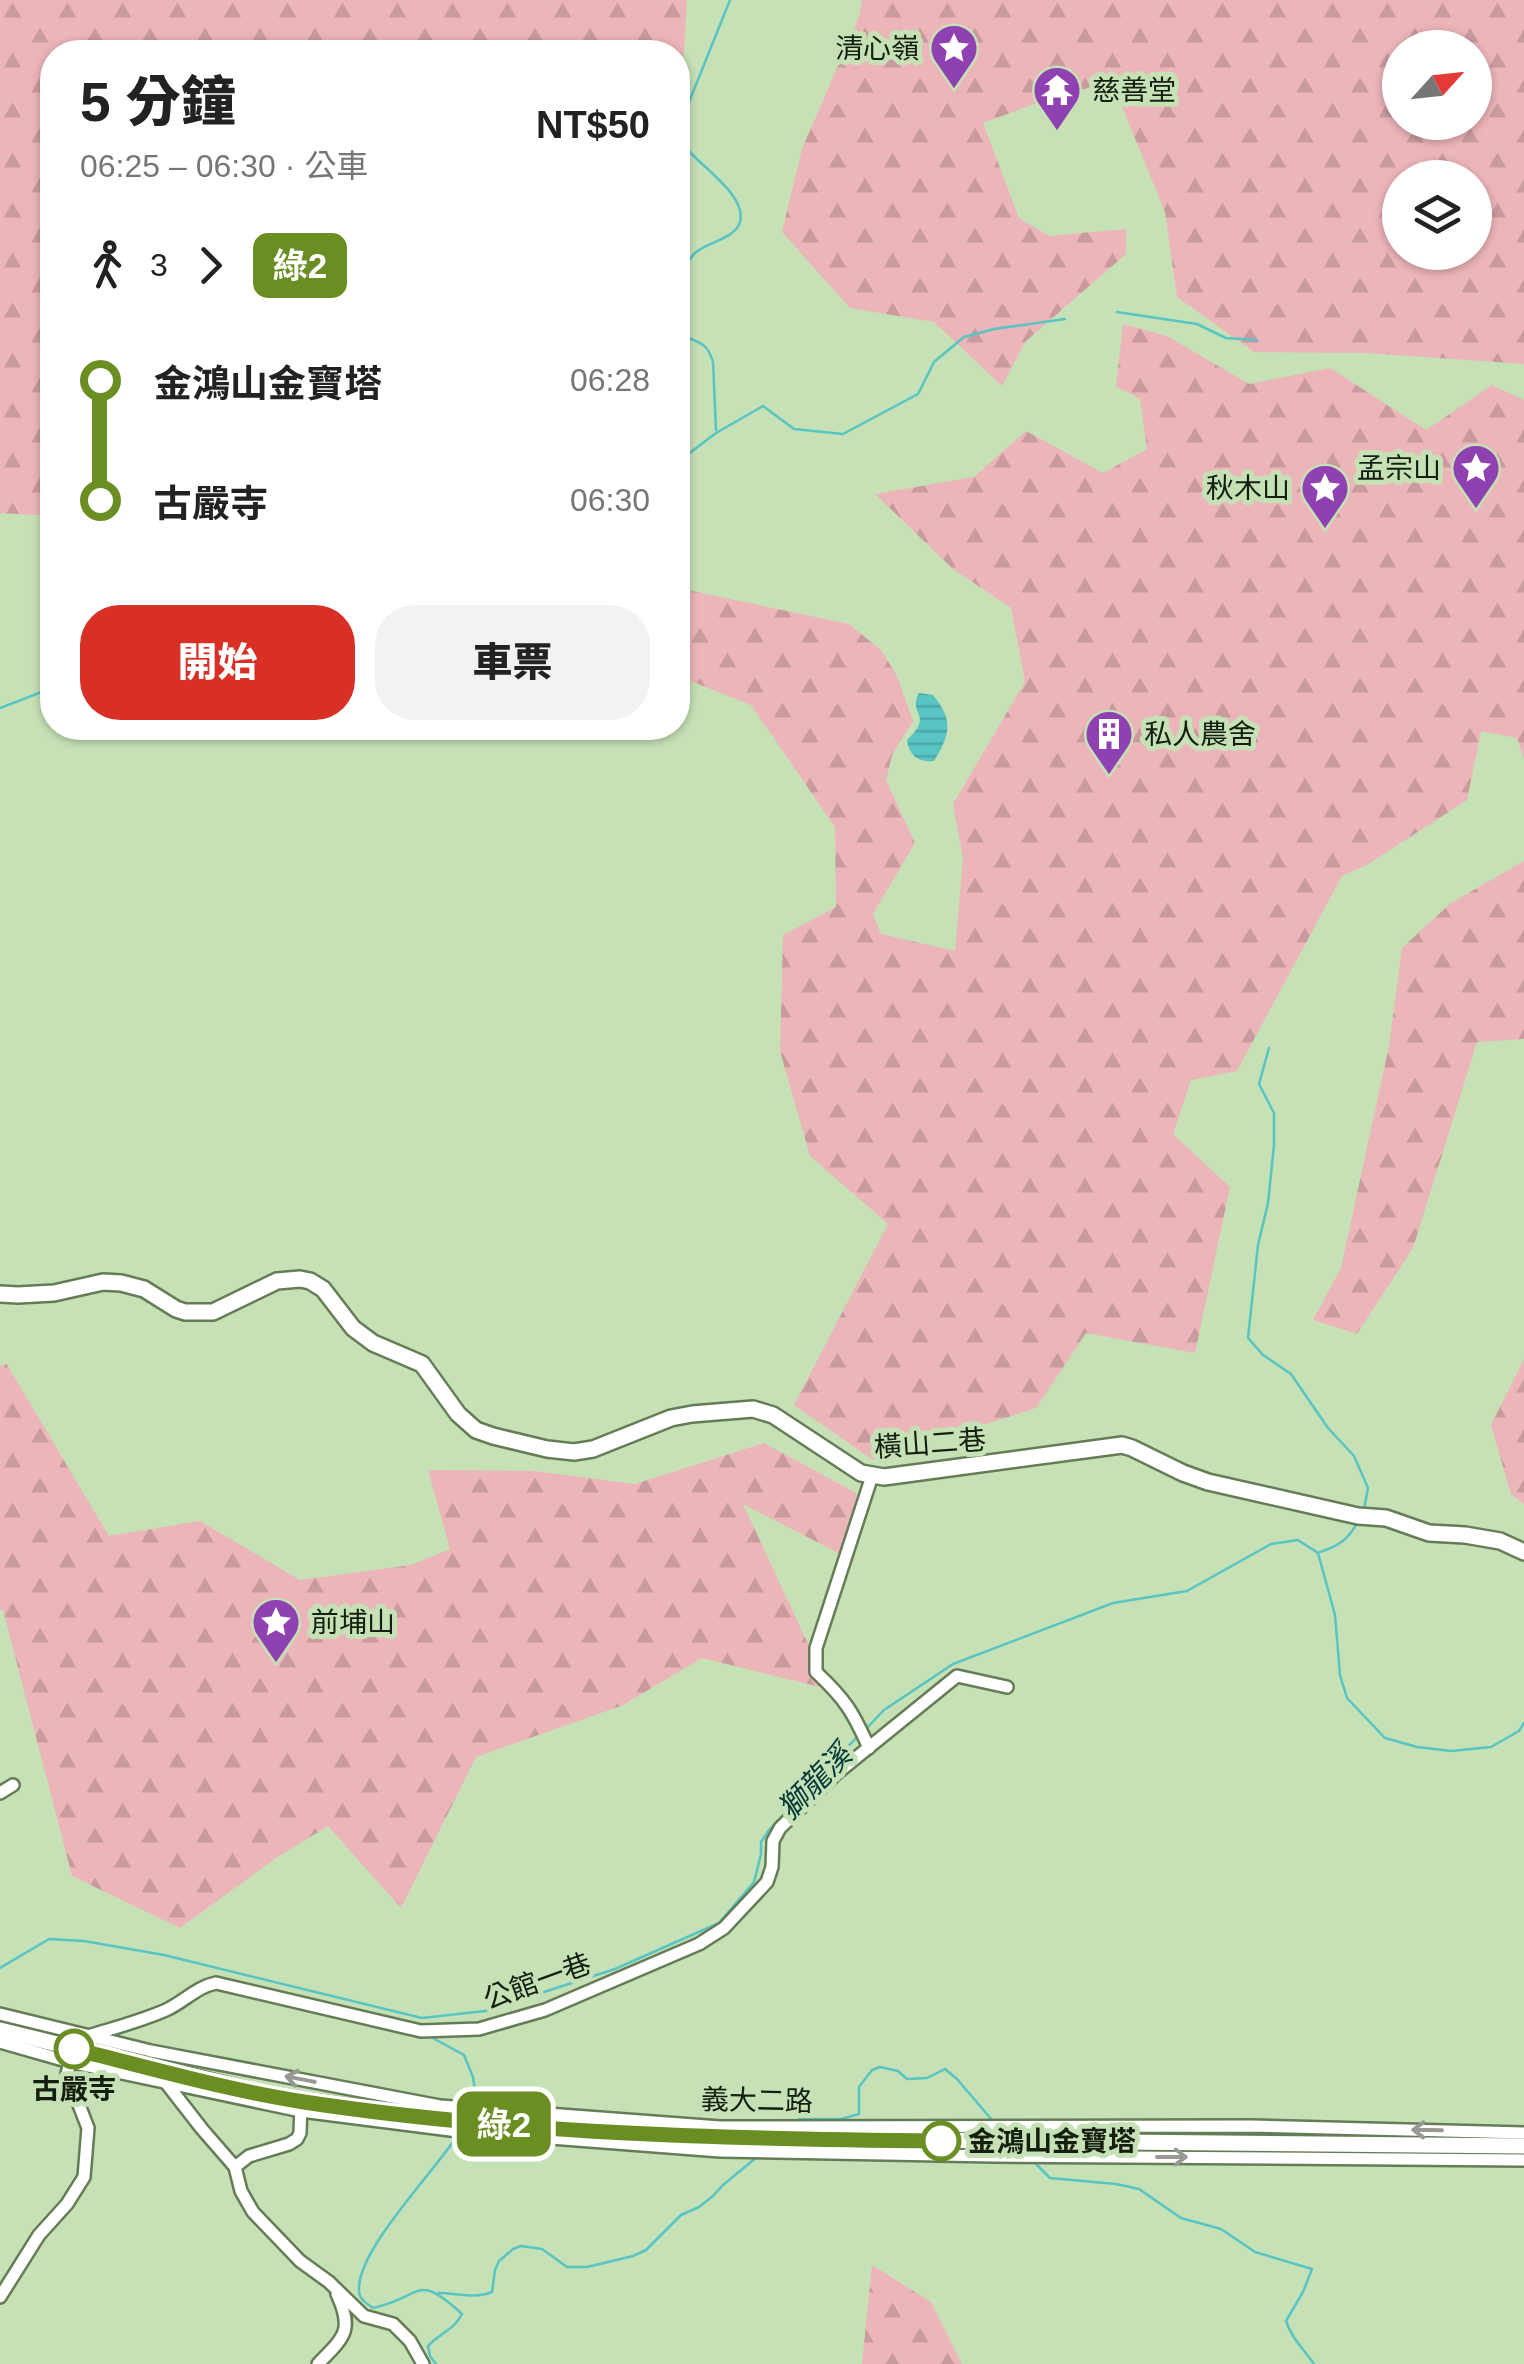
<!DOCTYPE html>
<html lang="zh-TW">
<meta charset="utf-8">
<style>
body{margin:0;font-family:Helvetica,"Noto Sans TC",sans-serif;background:#f2f2f2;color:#222;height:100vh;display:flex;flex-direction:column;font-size:38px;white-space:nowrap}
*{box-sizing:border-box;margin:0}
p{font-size:32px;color:#767676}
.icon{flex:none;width:55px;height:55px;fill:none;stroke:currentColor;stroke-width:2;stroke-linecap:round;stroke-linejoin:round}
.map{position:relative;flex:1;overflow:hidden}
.side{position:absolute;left:40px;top:40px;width:650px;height:700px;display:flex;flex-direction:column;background:#fff;border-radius:40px;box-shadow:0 2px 8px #0004}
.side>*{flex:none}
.badge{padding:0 20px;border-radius:15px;font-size:35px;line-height:65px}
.needle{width:65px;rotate:63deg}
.fabs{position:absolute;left:1382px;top:30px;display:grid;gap:20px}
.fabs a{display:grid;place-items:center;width:110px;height:110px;border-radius:50%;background:#fff;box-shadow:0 2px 8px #0004;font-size:50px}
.map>.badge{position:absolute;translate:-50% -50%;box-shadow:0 0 0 5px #fff}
.legs{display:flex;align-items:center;gap:15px;height:110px;padding:0 40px;font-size:32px}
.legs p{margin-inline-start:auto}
.summary{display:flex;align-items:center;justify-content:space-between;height:170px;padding:0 40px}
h1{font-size:55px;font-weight:800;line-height:75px}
.primary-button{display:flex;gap:20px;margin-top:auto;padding:20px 40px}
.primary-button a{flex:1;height:115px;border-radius:40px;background:#d93025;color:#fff;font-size:40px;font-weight:800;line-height:115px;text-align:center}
.primary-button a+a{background:#f2f2f2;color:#222}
ul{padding:0 40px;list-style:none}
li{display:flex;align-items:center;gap:35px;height:120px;font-size:38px}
li i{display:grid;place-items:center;width:15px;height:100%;margin:0 12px;background:currentColor}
li i::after{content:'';width:25px;height:25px;margin:-12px;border:8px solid;border-radius:50%;background:#fff}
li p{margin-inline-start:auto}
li:first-child i{background:linear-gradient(#0000 50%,currentColor 0)}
li:last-child i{background:linear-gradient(currentColor 50%,#0000 0)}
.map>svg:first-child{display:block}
</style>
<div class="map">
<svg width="1524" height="2364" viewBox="0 0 1524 2364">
<defs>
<pattern id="forest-firs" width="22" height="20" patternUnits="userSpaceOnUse" patternTransform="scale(2.5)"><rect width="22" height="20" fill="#ecb5b9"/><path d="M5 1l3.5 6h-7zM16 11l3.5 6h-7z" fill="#ca9b9e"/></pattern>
<pattern id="water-rules" width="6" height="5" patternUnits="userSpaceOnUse" patternTransform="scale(2.5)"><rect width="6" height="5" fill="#58c4c3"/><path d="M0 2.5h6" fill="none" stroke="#4ca8a6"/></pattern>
</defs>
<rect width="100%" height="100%" fill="#c6e1b6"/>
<g fill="url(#forest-firs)" fill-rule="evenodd">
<polygon points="0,0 687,0 678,151 678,52 52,52 52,516 0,513"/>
<path d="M862,0H1524V364L1366,353L1254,352L1177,297L1165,212L1112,82L1056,96L983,123L1019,218L1049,236L1126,229V254L1025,342L1002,386L934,322L850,308L782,232L802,149L859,17ZM1400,48H1475V122H1400ZM1400,178H1475V252H1400Z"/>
<polygon points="1123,324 1167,336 1249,384 1330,368 1426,430 1492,385 1524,400 1524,759 1517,738 1481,731 1467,800 1367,865 1342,876 1237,1071 1191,1080 1173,1134 1230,1187 1195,1353 1086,1333 1036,1408 873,1460 794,1405 888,1224 810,1156 780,1051 783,935 836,907 835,827 751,705 678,676 678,588 849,624 881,650 897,676 913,721 892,755 886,780 915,843 873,914 881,934 955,951 963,859 953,804 1025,682 1011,608 953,569 875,494 974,477 1026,431 1103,473 1147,449 1140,399 1116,386"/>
<polygon points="1524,861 1524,1039 1477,1042 1413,1248 1357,1334 1313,1320 1341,1268 1389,1046 1402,948 1451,903"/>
<polygon points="1524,1359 1524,1504 1511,1494 1491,1425"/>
<polygon points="6,1363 109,1536 200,1521 300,1580 411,1565 450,1549 428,1470 534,1471 635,1484 764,1443 856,1493 854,1561 743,1504 829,1689 702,1658 621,1706 476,1757 401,1908 328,1826 276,1858 180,1928 72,1876 3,1610 0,1610 0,1366"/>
<polygon points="872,2265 931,2302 962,2364 862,2364"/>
</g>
<path fill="url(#water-rules)" d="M919,693L933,695C954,720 950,735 934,761C918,763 909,755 907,740C935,715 907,714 919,693Z"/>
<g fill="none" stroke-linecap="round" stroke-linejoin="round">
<g stroke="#58c4c3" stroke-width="2.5">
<path d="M678,297C682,282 684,264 695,253C707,242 735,239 740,222C748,192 690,161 682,141C679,134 682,124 683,117L730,0"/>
<polyline points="1117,312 1197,324 1226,338 1257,340"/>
<path d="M678,332C695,344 706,338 713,362L716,430"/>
<polyline points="678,458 687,455 716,433 763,406 794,429 843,434 918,394 934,362 964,337 994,329 1065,319"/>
<polyline points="0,708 52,688"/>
<polyline points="1269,1048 1259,1084 1274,1113 1274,1145 1268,1203 1258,1245 1248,1338 1263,1355 1291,1374 1328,1428 1354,1456 1368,1488 1364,1509"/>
<path d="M1320,1552C1339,1546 1349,1539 1358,1521"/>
<polyline points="864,1731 884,1710 953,1664 1113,1603 1187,1591 1271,1544 1298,1540 1318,1553 1335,1615 1340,1675 1347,1698 1385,1738 1417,1747 1451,1751 1491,1747 1519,1731 1524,1723"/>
<polyline points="0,1968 49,1939 84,1941 164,1955 422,2018 485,2011 615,1969 719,1923 754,1882 761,1854 761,1842 769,1830 858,1736"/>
<polyline points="430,2034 431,2037 464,2055 473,2077 477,2104"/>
<polyline points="796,2121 799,2119 841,2119 859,2114 859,2087 872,2070 880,2067 898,2071 907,2079 927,2078 945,2069 957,2079 992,2120"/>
<path d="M1033,2161L1050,2178L1116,2184L1139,2189L1181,2218L1221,2229L1255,2252L1312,2269L1303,2292L1286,2321C1292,2339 1303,2348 1314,2364"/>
<path d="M439,2293C456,2293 476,2299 492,2292L495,2270L499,2261L513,2249L521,2246L542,2249L567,2267H587L633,2256L646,2250L681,2215L699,2207L713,2196L723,2185L757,2157"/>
<path d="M436,2364L430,2356L428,2346C439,2334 455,2329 462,2314C414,2270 423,2298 373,2308C366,2303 359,2299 359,2290C357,2250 435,2171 457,2136"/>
</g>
<g stroke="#657d56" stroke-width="16">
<g id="street">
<path d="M869,1748C853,1712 845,1699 816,1672V1648L872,1476"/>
<polyline points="0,1793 13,1785"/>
<polyline points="0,2014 151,2051 440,2106 720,2127 1251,2126 1524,2133"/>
<path d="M88,2036C114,2028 141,2021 166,2010C184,2002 196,1987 216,1983L421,2031L479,2029L545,2010L699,1944L724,1928L767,1882L772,1867L773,1841L780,1828L836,1774L957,1676L1007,1687"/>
<polyline points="0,2042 70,2062 301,2111 458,2131 720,2151 994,2156 1524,2160"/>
<polyline points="167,2084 202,2129 235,2167 249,2156 289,2144 297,2139 300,2133 301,2104"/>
<polyline points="235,2167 241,2191 253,2212 300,2261 329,2282 364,2316 393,2324 410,2341 423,2364"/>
<polyline points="0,2297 39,2235 67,2204 84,2177 88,2128 67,2074 71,2058"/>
<path d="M318,2364C344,2337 354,2331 337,2294"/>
</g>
</g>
<g stroke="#657d56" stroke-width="20">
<g id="secondary">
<polyline points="0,1294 18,1295 54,1293 103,1282 121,1283 144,1289 176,1309 185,1312 213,1312 277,1281 300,1279 310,1281 323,1289 353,1328 373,1343 422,1364 458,1414 476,1430 493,1436 547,1449 574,1452 593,1449 671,1418 692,1414 753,1409 773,1415 861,1473 884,1477 1122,1445 1132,1448 1183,1473 1208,1482 1358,1516 1386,1518 1429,1533 1465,1535 1500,1541 1524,1552"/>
<polyline points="0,2030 253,2092 301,2101 451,2121 720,2138 1524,2146"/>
</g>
</g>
<use href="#street" stroke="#fff" stroke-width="11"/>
<use href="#secondary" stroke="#fff" stroke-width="15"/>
</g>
<defs><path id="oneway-shaft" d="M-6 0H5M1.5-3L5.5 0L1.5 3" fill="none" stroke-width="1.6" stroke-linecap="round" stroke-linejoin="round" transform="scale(2.5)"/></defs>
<g stroke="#969a93">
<use href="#oneway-shaft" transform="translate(300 2079) rotate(-169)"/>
<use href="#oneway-shaft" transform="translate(1427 2130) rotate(-179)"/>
<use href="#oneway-shaft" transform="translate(1172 2157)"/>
</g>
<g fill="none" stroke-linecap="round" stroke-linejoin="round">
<g stroke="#fff" stroke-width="22">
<path id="line-1" d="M74,2049C150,2068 227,2090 304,2102C515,2134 729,2139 941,2141"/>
</g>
<use href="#line-1" stroke="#6b8e23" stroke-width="15"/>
</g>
<defs>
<g id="sight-pin" transform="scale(2.5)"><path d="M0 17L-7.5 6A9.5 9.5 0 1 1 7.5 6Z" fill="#8f41b1" stroke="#c6e1b6"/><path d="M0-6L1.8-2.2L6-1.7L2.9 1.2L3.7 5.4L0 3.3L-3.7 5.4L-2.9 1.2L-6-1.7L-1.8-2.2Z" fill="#fff"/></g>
<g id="temple-pin" transform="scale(2.5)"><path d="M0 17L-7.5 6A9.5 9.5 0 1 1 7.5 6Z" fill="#8f41b1" stroke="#c6e1b6"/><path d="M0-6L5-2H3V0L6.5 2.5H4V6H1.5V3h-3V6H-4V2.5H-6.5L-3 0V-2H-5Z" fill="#fff"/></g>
<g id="building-pin" transform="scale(2.5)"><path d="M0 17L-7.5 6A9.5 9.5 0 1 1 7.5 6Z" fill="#8f41b1" stroke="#c6e1b6"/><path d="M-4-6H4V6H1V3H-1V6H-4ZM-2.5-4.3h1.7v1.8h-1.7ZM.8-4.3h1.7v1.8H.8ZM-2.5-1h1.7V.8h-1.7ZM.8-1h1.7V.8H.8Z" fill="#fff"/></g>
</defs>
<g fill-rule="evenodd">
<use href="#sight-pin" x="954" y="48"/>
<use href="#temple-pin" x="1057" y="90"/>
<use href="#sight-pin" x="1476" y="468"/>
<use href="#sight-pin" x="1325" y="488"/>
<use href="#building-pin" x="1109" y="734"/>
<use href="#sight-pin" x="276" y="1622"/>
</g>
<g fill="#fff" stroke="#6b8e23" stroke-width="5">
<circle cx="74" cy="2049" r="18"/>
<circle cx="941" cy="2141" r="18"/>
</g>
<g text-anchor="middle" stroke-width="10" stroke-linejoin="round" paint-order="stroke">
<g font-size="28" fill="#151f0f" stroke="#c6e1b6" text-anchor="end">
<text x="919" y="58">清心嶺</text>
<text x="1092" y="100" text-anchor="start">慈善堂</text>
<text x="1441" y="478">孟宗山</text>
<text x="1290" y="498">秋木山</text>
<text x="1144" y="744" text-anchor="start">私人農舍</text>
<text x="311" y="1632" text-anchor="start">前埔山</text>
</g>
<g font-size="28" fill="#151f0f" stroke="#c6e1b6">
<text transform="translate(930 1443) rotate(-4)" y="10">橫山二巷</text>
<text transform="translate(537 1981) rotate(-20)" y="10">公館一巷</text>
<text transform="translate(757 2100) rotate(1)" y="10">義大二路</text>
</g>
<g font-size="28" font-weight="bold" fill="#151f0f" stroke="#c6e1b6">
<text x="74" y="2099">古嚴寺</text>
<text x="968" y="2151" text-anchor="start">金鴻山金寶塔</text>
</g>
<g font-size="30" font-style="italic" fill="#033939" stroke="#c6e1b6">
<text transform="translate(815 1782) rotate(-46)" y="10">獅龍溪</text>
</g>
</g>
</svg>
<div class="fabs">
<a><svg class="needle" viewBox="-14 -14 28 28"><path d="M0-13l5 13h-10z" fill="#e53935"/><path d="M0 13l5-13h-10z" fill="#767676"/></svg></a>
<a><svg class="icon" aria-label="layers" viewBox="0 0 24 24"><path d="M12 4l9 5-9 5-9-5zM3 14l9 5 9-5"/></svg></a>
</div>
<b class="badge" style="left:504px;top:2124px;background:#6b8e23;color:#fff">綠2</b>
<section class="side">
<div class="summary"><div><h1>5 分鐘</h1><p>06:25 – 06:30 · 公車</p></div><b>NT$50</b></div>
<div class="legs"><svg class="icon" aria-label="walk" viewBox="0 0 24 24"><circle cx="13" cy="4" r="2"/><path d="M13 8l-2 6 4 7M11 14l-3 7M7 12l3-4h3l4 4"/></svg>3<svg class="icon" aria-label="forward" viewBox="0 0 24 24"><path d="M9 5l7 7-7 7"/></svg><b class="badge" style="background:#6b8e23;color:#fff">綠2</b></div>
<ul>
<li><i style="color:#6b8e23"></i><b>金鴻山金寶塔</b><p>06:28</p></li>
<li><i style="color:#6b8e23"></i><b>古嚴寺</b><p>06:30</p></li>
</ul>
<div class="primary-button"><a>開始</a><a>車票</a></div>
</section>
</div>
